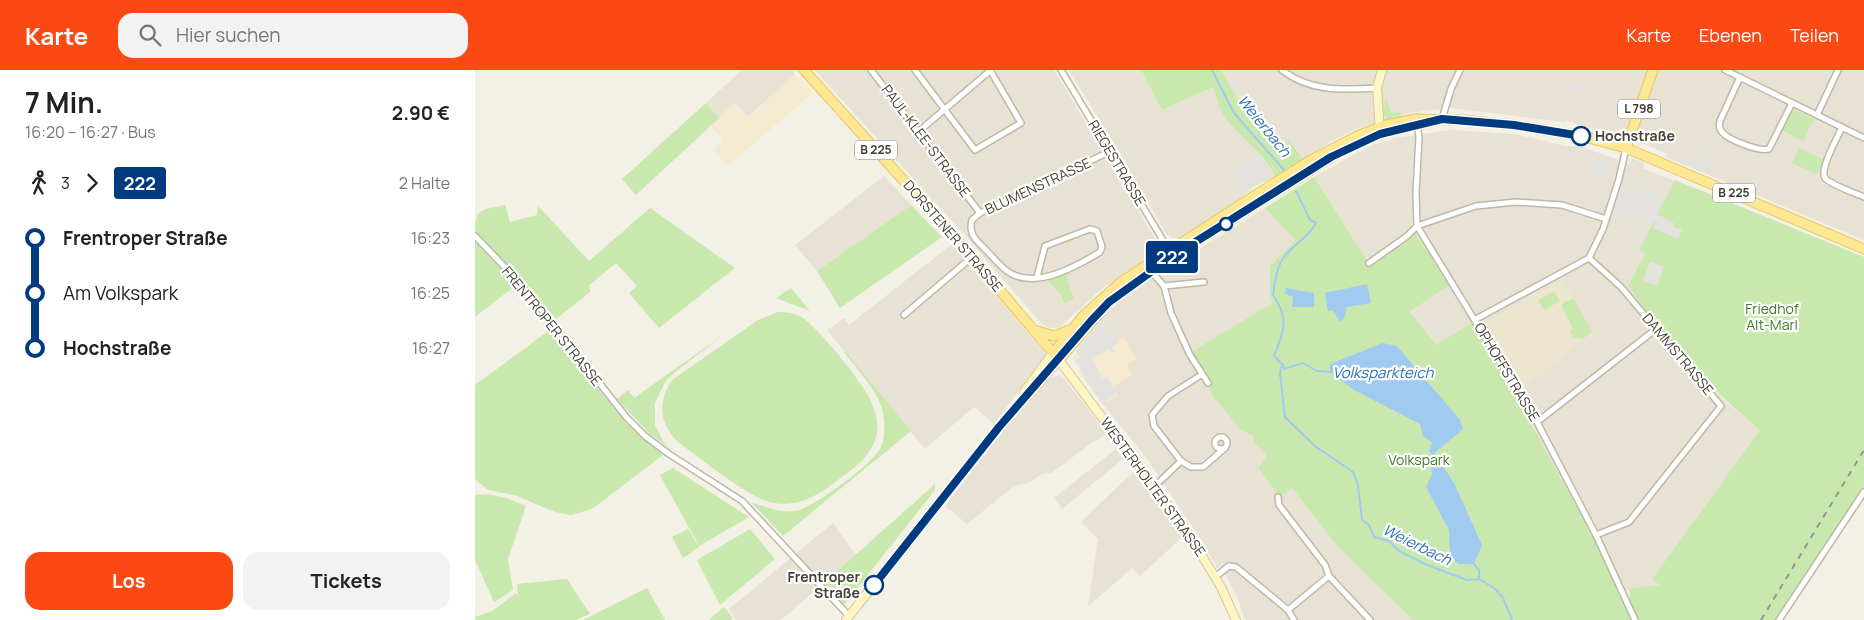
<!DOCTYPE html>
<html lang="de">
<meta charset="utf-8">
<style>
body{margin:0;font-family:Manrope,sans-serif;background:#f2f2f2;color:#222;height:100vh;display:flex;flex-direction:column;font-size:19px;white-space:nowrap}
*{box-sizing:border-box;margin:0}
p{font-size:16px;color:#767676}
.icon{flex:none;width:28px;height:28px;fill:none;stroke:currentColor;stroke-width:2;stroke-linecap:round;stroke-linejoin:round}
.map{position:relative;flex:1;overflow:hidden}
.details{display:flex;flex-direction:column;background:#fff;width:475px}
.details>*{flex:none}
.badge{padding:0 10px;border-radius:4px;font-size:18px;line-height:32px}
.map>.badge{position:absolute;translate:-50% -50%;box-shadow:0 0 0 2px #fff}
.legs{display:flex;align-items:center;gap:8px;height:55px;padding:0 25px;font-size:16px}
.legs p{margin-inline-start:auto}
.overview{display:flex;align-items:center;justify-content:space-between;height:85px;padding:0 25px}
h1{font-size:28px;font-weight:700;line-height:38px}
.action{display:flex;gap:10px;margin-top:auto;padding:10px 25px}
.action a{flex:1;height:58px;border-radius:15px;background:#fb4914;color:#fff;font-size:20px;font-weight:700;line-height:58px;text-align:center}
.action a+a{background:#f2f2f2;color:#222}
ul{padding:0 25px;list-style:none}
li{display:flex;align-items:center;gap:18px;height:55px;font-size:19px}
li i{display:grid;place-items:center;width:8px;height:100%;margin:0 6px;background:currentColor}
li i::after{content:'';width:12px;height:12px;margin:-6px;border:4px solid;border-radius:50%;background:#fff}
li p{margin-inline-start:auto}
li:first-child i{background:linear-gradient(#0000 50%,currentColor 0)}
li:last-child i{background:linear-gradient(currentColor 50%,#0000 0)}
header{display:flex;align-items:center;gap:30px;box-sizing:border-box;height:70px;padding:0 25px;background:#fb4914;color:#fff}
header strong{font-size:24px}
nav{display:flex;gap:28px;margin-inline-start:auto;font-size:18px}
.search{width:350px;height:45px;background:#f2f2f2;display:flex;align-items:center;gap:12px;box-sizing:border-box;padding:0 18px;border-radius:15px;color:#767676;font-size:19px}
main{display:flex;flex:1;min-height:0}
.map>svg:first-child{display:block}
</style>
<header>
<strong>Karte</strong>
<div class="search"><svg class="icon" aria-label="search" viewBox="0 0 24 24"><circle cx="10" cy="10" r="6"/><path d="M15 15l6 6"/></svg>Hier suchen</div>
<nav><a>Karte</a><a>Ebenen</a><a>Teilen</a></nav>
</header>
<main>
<section class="details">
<div class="overview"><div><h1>7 Min.</h1><p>16:20 – 16:27 · Bus</p></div><b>2.90 €</b></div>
<div class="legs"><svg class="icon" aria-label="walk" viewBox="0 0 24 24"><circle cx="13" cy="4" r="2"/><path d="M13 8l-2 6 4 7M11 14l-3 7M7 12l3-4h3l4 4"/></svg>3<svg class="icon" aria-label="forward" viewBox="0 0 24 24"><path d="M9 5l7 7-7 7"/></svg><b class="badge" style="background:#003b80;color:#fff">222</b><p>2 Halte</p></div>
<ul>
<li><i style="color:#003b80"></i><b>Frentroper Straße</b><p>16:23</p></li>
<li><i style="color:#003b80"></i><span>Am Volkspark</span><p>16:25</p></li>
<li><i style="color:#003b80"></i><b>Hochstraße</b><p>16:27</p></li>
</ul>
<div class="action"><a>Los</a><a>Tickets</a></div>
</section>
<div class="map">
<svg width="1389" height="550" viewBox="0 0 1389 550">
<rect width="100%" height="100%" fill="#f3f0e5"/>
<g fill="#e7e2d3">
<polygon points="267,0 317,0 320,4 273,47 260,33 244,48 231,33"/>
<polygon points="340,0 579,0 684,175 684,182 625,220 585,257 574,258 567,254 488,163"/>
<polygon points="594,0 666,0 688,40 738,16 746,42 775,72 796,99 800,107 778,117 759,134 704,168 696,168 692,165 639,73"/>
<polygon points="746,0 1389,0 1389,170 1203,92 1191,87 1192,84 1172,75 1090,50 1089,52 977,38 947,41 917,47 879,60 855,72 828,90 801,80 770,42"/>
<polygon points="976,60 1039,64 1091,76 1105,76 1155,94 1157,88 1169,93 1168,98 1200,111 1164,180 1170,183 1153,216 1177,251 1253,334 1285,360 1177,509 1186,515 1144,521 1118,466 999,251 961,275 935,240 975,215 940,163 893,192 839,107 893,77 920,68"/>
<polygon points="409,106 436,135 342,201 320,175"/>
<polygon points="790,138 820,170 795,196 800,232 716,283 770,360 778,366 779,373 793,385 805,426 817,418 863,477 938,550 770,550 762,527 746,496 742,498 728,472 670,386 628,334 643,325 639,316 652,295 642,271 632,258 623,253 630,244 671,212"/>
<polygon points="477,174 571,284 519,354 499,337 450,379 352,260 369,248 374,255"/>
<polygon points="584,305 589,308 632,364 615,374 578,402 565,405 554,413 539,416 492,454 470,436 529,360 574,308"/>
<polygon points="641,379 648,389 587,439 579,428"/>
<polygon points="658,402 666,408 691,441 707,467 665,506 657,498 613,536 623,469 606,452"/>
<polygon points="358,453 381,485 306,550 261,550 254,539"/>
</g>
<g fill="#f5e9d0">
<polygon points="320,4 338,23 252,96 239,79 248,69 235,56 260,32 274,47"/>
<polygon points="623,253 632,257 642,270 649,267 662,289 652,295 658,305 639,316 643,325 628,334 604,302 598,288"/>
</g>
<polygon fill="#ece6cf" points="1088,209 1117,262 1049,318 1009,253"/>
<g fill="#c9e8ae">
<path d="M666,0H746L770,42L801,80L814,70L828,90L800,107C789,81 762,66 747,43C743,35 741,25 738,17L687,40Z"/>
<polygon points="910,31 912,31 916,43 925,42 927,46 913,49 909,45"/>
<polygon points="231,33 244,48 161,125 147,109"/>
<polygon points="1319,40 1339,49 1328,71 1307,60 1315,43"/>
<polygon points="1324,78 1349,90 1342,104 1317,93"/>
<polygon points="839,107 893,192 940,163 975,215 935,241 961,275 999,251 1118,466 1157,550 938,550 863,477 817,418 805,427 784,399 792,385 779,373 778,366 765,359 738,326 716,282 799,232 795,226 795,196 820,170 790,138"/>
<path d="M1200,110L1389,187V416L1300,550H1163L1155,531L1154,519L1185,515L1177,509L1285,360C1235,319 1190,270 1153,216L1170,183L1164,180Z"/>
<path d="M30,135L35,152L62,145L63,136L114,191L175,138L260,198L184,258L154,223L162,216L141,193L113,216L116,221L80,250L56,219L0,161C0,137 9,140 30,135Z"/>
<polygon points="436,135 467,167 365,238 342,201"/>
<polygon points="0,171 41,215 0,247"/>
<polygon points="590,203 599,229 589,233 587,226 573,211 574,208"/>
<polygon points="316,218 335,241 301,228"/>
<polygon points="1079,221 1085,231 1069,240 1063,230"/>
<polygon points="1099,229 1117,262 1108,269 1098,267 1095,261 1098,259 1087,237 1089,232"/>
<path d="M303,242C310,242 319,243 325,246C343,257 384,308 394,327C399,337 404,352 402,363C398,388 373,402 355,416C337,429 317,438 295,432C271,426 225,388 203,372C184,353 182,333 197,310L283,250Z"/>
<polygon points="76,259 150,352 188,385 117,439 96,445 80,442 39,425 13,420 0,409 0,315"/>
<polygon points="248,265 199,303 190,312 180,333 180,355 188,371 197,379 175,364 142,329 153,320 159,328"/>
<path d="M370,281L436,361L308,466L276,432C291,437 307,444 324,440C341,435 399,393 406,377C411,366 410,347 406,336C401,319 379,296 369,282Z"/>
<polygon points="198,398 274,447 224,476 185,405"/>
<polygon points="460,414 460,420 369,535 349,513"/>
<polygon points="12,424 32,428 51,436 33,489 38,520 19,532 0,490 0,425"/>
<polygon points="213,459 224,477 208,488 197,467"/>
<polygon points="275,459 300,489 245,535 222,490"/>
<polygon points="92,509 115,544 101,550 0,550 0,547 17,541 41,523 43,527 42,514"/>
<polygon points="172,518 190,550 108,550"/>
<polygon points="249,537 258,548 256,550 234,550"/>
</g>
<g fill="#e4e2de">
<polygon points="1099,13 1115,18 1114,24 1097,19"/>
<polygon points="648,79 660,101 657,103 644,81"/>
<polygon points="1227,83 1242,89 1234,105 1205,93 1208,87 1222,93"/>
<polygon points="781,85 788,90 797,103 764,125 758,99"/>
<polygon points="1123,86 1137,90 1131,107 1118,103"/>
<polygon points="1148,114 1180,123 1179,127 1188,131 1182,144 1199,153 1198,157 1207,160 1203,169 1178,158 1181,152 1177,151 1176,154 1140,139"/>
<polygon points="1175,192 1189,197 1182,216 1168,211"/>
<polygon points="623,253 632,257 644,273 637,277 639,281 636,283 633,279 617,289 628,309 632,307 642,323 628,334 607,304 608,303 600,290 605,287 601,281"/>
</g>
<g fill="#a1caf1">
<polygon points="892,214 896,233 872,237 869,248 865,252 858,240 853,241 850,223"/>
<polygon points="811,218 839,223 839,237 817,237 818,227 810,224"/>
<polygon points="908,273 922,276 985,350 988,359 957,385 954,381 957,372 948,366 945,354 879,320 855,302 855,294"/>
<polygon points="962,386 980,415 1007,475 999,494 983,494 975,483 974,460 951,417 957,404 955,390"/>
</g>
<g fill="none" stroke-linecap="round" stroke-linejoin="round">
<g stroke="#a1caf1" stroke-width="2">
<polyline points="737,0 759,43 809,100"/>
<path d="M821,121L835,150L841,153C834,167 818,175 809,187C801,198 800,213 798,225C815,249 809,261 799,286L807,294L805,303L810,347L840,376L878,402L883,415L887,450L894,455L899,467L914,471L924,481L952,495L992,510L1004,509L1019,518L1028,528L1037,550"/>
<polyline points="808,294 809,299 828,293 842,301 855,302"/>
<polyline points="959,384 960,387"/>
<polyline points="999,494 1004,500 1004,509"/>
</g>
<g stroke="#beb8a8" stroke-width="8">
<g id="street">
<polyline points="396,0 505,143"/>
<polyline points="440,0 500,80 546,53 515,0"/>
<polyline points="586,0 695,182"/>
<path d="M807,0C835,22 868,20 902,18"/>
<polyline points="1250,0 1389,68"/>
<path d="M1265,7L1245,51C1244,55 1244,59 1247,62C1253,70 1285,82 1294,79L1317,33"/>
<polyline points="1342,45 1363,0"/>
<polyline points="967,49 976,19 985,0"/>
<polyline points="942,54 944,67 941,122 942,156 1062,352 1121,465 1160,550"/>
<path d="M1367,57C1363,67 1344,99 1350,108C1356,115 1380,123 1389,127"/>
<polyline points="443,62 516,0"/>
<polyline points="0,166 47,215 152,348 170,366 194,384 267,431 374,546"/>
<polyline points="1114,188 1146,217 1246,336 1154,452 1121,465"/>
<polyline points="894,193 932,166 942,156 1001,136 1040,132 1087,135 1131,149"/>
<polyline points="675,200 689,216 696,243 715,285 733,313"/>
<path d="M562,207L570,176L615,159L622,161L627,177L625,182C602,196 559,221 532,201C524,195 517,186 510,179C501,170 493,164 497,150L505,143L636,81"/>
<polyline points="689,216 729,212"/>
<polyline points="429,245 497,187"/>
<polyline points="1001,249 1114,188 1128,159 1144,109 1151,78"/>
<polyline points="1062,352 1181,259"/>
<circle cx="746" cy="373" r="6"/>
<polyline points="706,391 716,397 728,397 750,378"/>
<polyline points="680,416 706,391 679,356 677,345 693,326 726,305"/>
<polyline points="803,427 804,435 850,495 854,506 813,540"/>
<polyline points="854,506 895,550"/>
<polyline points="740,507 754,496 761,497 813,540 819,550"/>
<polyline points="1304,550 1389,422"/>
</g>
</g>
<g stroke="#d4c795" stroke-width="10">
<g id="secondary">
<polyline points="905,62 902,18 907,0"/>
<polyline points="549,322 578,283"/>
<polyline points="371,550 524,357 584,290 712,461 746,517 761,550"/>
</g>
</g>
<g stroke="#e4c762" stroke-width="11">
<g id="primary">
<polyline points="329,0 484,172 584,290 634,232 698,186 868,80 905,64 950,53"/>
<polyline points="1151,78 1178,0"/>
<polyline points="562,261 579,266 594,260"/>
<polyline points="578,283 609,245 646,212 779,126 836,90 880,67 911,55 941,49 987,50 1039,55 1106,66 1151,78 1389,179"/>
</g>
</g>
<use href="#street" stroke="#fff" stroke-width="5"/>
<use href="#secondary" stroke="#fff5c4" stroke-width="8"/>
<use href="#primary" stroke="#ffe893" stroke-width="9"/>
<polyline stroke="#959595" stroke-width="2" stroke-dasharray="6 6" stroke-linecap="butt" points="1286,550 1389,380"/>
</g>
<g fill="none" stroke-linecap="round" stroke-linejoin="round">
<g stroke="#fff" stroke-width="11">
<polyline id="line-1" points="399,515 524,357 616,251 634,232 698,186 856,87 905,64 967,49 1039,55 1106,66"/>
</g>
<use href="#line-1" stroke="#003b80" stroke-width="8"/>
</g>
<g fill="#fff" stroke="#003b80" stroke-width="2.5">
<circle cx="1106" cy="66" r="9"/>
<circle cx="751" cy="154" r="6"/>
<circle cx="399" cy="515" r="9"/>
</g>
<g text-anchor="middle" stroke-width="4.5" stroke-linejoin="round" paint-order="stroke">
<g fill="#fff" stroke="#7d7972" stroke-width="1">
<rect x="1143" y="29.5" width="42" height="19" rx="4"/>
<rect x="380" y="70.5" width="42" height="19" rx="4"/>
<rect x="1238" y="113.5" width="42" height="19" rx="4"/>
</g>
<g font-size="12" font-weight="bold" fill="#454035">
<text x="1164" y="43">L 798</text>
<text x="401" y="84">B 225</text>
<text x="1259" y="127">B 225</text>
</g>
<g font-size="14" font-weight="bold" fill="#454035" stroke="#fff" text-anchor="start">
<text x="1120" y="71">Hochstraße</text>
<text x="385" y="512" text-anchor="end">Frentroper<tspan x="385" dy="16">Straße</tspan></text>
</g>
<g font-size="14" fill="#454035" stroke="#fff">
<text transform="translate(451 71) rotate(53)" y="5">PAUL-KLEE-STRASSE</text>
<text transform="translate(642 93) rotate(59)" y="5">RIEGESTRASSE</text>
<text transform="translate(563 116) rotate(-25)" y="5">BLUMENSTRASSE</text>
<text transform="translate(478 166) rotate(49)" y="5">DORSTENER STRASSE</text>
<text transform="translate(77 256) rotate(51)" y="5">FRENTROPER STRASSE</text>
<text transform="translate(1203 284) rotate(50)" y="5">DAMMSTRASSE</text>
<text transform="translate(1032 302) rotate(59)" y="5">OPHOFFSTRASSE</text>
<text transform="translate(678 417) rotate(54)" y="5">WESTERHOLTER STRASSE</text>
</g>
<g font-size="14" fill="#407828" stroke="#fff">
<text x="1297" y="244">Friedhof<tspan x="1297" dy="16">Alt-Marl</tspan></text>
<text x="944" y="395">Volkspark</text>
</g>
<g font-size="15" font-style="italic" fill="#2d70b2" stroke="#fff">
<text transform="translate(789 56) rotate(51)" y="5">Weierbach</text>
<text x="908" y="308">Volksparkteich</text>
<text transform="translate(942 475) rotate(26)" y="5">Weierbach</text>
</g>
</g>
</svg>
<b class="badge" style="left:697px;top:187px;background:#003b80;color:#fff">222</b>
</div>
</main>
